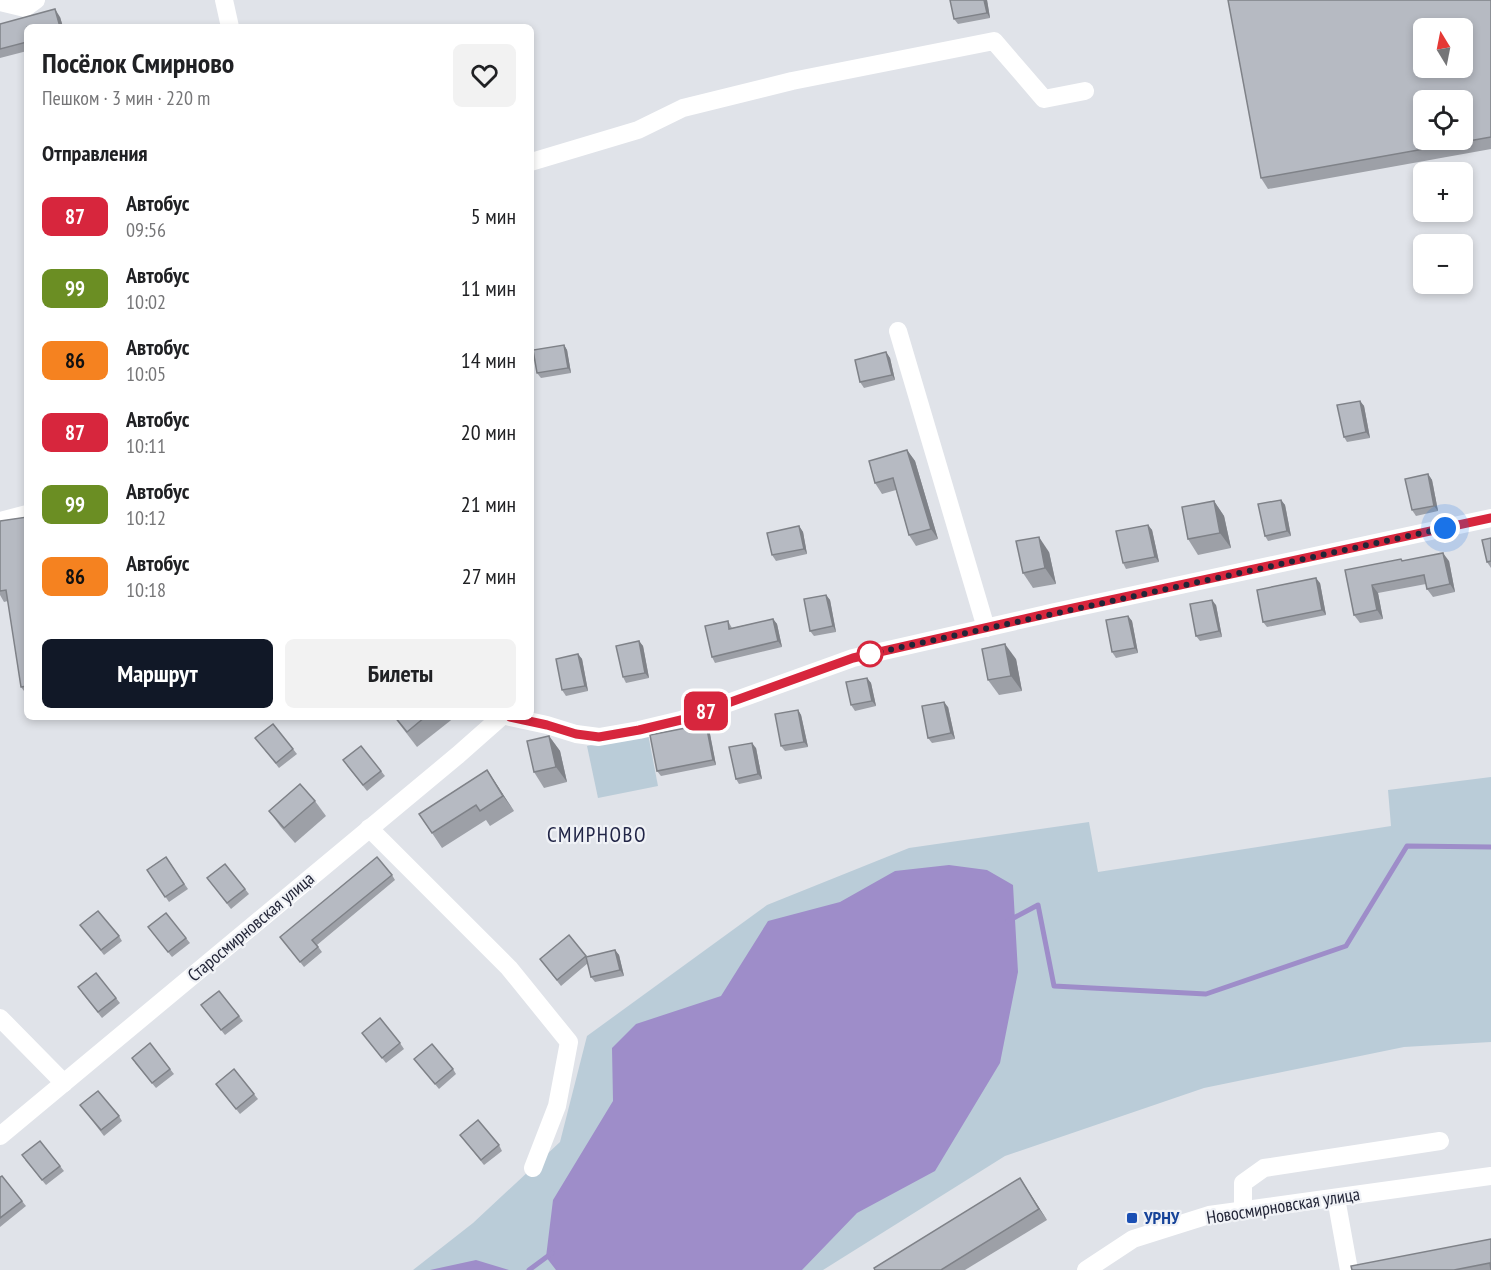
<!DOCTYPE html>
<html lang="ru">
<meta charset="utf-8">
<style>
body{margin:0;font-family:"PT Sans Narrow",sans-serif;background:#f2f2f2;color:#202124;height:100vh;display:flex;flex-direction:column;font-size:22px;white-space:nowrap}
*{box-sizing:border-box;margin:0}
p{font-size:20px;color:#757577}
.icon{flex:none;width:33px;height:33px;fill:none;stroke:currentColor;stroke-width:2;stroke-linecap:round;stroke-linejoin:round}
.map{position:relative;flex:1;overflow:hidden}
.panel{position:absolute;left:24px;top:24px;width:510px;height:696px;display:flex;flex-direction:column;background:#fff;border-radius:9px;box-shadow:0 3px 9px #0003}
.panel>*{flex:none}
.badge{padding:0 12px;border-radius:9px;font-size:21px;line-height:39px}
.needle{width:39px;rotate:350deg}
.controls{position:absolute;left:1413px;top:18px;display:grid;gap:12px}
.controls a{display:grid;place-items:center;width:60px;height:60px;border-radius:9px;background:#fff;box-shadow:0 3px 9px #0003;font-size:30px}
.you{position:absolute;width:30px;height:30px;margin:-15px;border:4px solid #fff;border-radius:50%;background:#1a73e8;box-shadow:0 0 0 9px #1a73e833}
.map>.badge{position:absolute;translate:-50% -50%;box-shadow:0 0 0 3px #fff}
h2{padding:0 18px;font-size:22px;line-height:54px}
.round{display:grid;place-items:center;flex:none;width:63px;height:63px;border-radius:9px;background:#f2f2f2}
.overview{display:flex;align-items:center;justify-content:space-between;height:102px;padding:0 18px}
h1{font-size:28px;font-weight:600;line-height:45px}
.primary-button{display:flex;gap:12px;margin-top:auto;padding:12px 18px}
.primary-button a{flex:1;height:69px;border-radius:9px;background:#111827;color:#fff;font-size:24px;font-weight:600;line-height:69px;text-align:center}
.primary-button a+a{background:#f2f2f2;color:#202124}
ul{padding:0;list-style:none}
li{display:flex;align-items:center;gap:18px;height:72px;padding:0 18px}
li div{flex:1}
li b{display:block;font-size:22px}
li em{font-style:normal}
li .badge{min-width:66px;font-weight:700;text-align:center}
.map>svg:first-child{display:block}
</style>
<div class="map">
<svg width="1491" height="1270" viewBox="0 0 1491 1270">
<rect width="100%" height="100%" fill="#e0e3e9"/>
<g fill="#baccd8">
<polygon points="648,734 658,786 598,798 587,746"/>
<polygon points="1491,777 1491,1042 1404,1047 1204,1088 1005,1156 823,1270 413,1270 473,1223 560,1142 587,1036 767,905 909,848 1089,822 1098,872 1391,826 1388,790"/>
</g>
<g fill="#9e8dc9">
<polygon points="949,865 987,870 1013,885 1018,972 1000,1063 935,1171 857,1213 802,1270 556,1270 546,1257 553,1200 613,1101 612,1048 636,1024 721,996 768,921 840,902 895,871"/>
<polygon points="476,1260 509,1270 430,1270"/>
</g>
<g fill="none" stroke-linecap="round" stroke-linejoin="round">
<g stroke="#9e8dc9" stroke-width="5">
<polyline points="1008,921 1038,905 1054,986 1206,994 1346,946 1407,846 1491,847"/>
<polyline points="529,1270 552,1253"/>
</g>
<g stroke="#fff" stroke-width="18">
<polyline points="224,0 230,27"/>
<polyline points="0,2 25,8 36,0"/>
<polyline points="531,162 638,130 683,108 792,81 994,41 1044,99 1085,91"/>
<polyline points="898,331 986,628"/>
<polyline points="0,521 27,514"/>
<polyline points="510,717 547,725 576,734 599,737 639,730 681,720 853,658 1055,612 1491,518"/>
<polyline points="369,828 509,968 569,1042 557,1106 533,1168"/>
<polyline points="0,1018 64,1083"/>
<polyline points="0,1136 458,755 501,717"/>
<polyline points="1336,1198 1349,1270"/>
<polyline points="1243,1211 1243,1183 1264,1168 1440,1141"/>
<polyline points="1086,1270 1133,1239 1209,1215 1491,1176"/>
</g>
</g>
<g fill="#9da0a7">
<polygon points="987,0 990,18 958,24 954,19"/>
<polygon points="1491,0 1491,149 1268,189 1261,178"/>
<polygon points="60,17 63,27 27,27 27,51 0,58 0,24"/>
<polygon points="564,345 567,350 571,373 541,378 537,373"/>
<polygon points="886,352 890,358 895,380 864,388 860,382"/>
<polygon points="1360,401 1364,406 1370,438 1347,442 1344,437"/>
<polygon points="907,450 915,461 938,539 916,546 909,535 896,490 882,494 875,483"/>
<polygon points="1428,474 1432,480 1438,511 1416,516 1412,510"/>
<polygon points="1281,500 1285,505 1291,536 1268,541 1265,536"/>
<polygon points="1214,501 1224,516 1231,548 1198,555 1188,539"/>
<polygon points="27,517 27,695 21,687 8,601 4,602 0,595 0,521"/>
<polygon points="1148,525 1152,530 1159,562 1126,569 1123,563"/>
<polygon points="799,526 803,532 807,554 776,561 772,555"/>
<polygon points="1491,538 1491,568 1487,562"/>
<polygon points="1049,552 1056,584 1033,588 1023,573"/>
<polygon points="1403,561 1449,561 1455,592 1433,597 1427,589 1426,584 1378,593 1383,619 1360,623 1354,615 1345,570"/>
<polygon points="1320,583 1326,615 1267,627 1263,622"/>
<polygon points="826,595 830,600 836,632 814,636 810,631"/>
<polygon points="1216,605 1222,637 1200,641 1196,636"/>
<polygon points="1128,616 1132,621 1138,653 1116,658 1112,652"/>
<polygon points="773,619 777,624 782,647 715,663 712,657 728,621 732,628"/>
<polygon points="639,641 643,646 649,678 626,683 623,677"/>
<polygon points="578,654 582,659 588,691 566,696 562,690"/>
<polygon points="1016,659 1022,691 999,695 988,680"/>
<polygon points="867,678 871,683 876,706 855,711 851,705"/>
<polygon points="948,707 955,739 932,743 928,738"/>
<polygon points="798,710 801,715 808,747 785,751 781,746"/>
<polygon points="394,717 455,717 417,747"/>
<polygon points="706,724 709,729 716,765 661,776 657,771"/>
<polygon points="549,736 560,751 567,782 544,788 534,772"/>
<polygon points="259,743 293,749 297,754 279,768"/>
<polygon points="756,748 762,779 739,784 736,779"/>
<polygon points="347,766 381,771 385,776 367,791"/>
<polygon points="487,770 514,811 490,826 486,820 442,848 432,833"/>
<polygon points="315,801 326,816 295,843 280,826 269,811"/>
<polygon points="166,857 188,889 169,902 147,870"/>
<polygon points="392,875 395,880 317,945 322,952 304,967 280,937"/>
<polygon points="211,883 245,889 249,894 231,909"/>
<polygon points="84,930 119,936 122,941 104,955"/>
<polygon points="152,932 186,938 190,943 172,957"/>
<polygon points="615,950 619,955 624,976 595,982 591,977 588,963 561,986 540,959 587,957"/>
<polygon points="82,993 116,998 120,1003 102,1018"/>
<polygon points="201,1005 239,1016 243,1021 225,1035"/>
<polygon points="362,1033 400,1043 404,1049 386,1063"/>
<polygon points="414,1059 453,1069 456,1074 439,1089"/>
<polygon points="135,1063 170,1069 174,1074 156,1088"/>
<polygon points="216,1084 254,1094 258,1099 240,1114"/>
<polygon points="84,1110 119,1116 122,1121 104,1136"/>
<polygon points="460,1135 499,1145 502,1151 484,1165"/>
<polygon points="25,1160 60,1166 64,1171 46,1185"/>
<polygon points="0,1177 22,1201 26,1206 0,1227"/>
<polygon points="1020,1178 1047,1220 965,1270 875,1270"/>
<polygon points="1491,1239 1491,1270 1352,1270"/>
</g>
<g fill="#7f8288">
<polygon points="984,0 987,0 990,18 987,13"/>
<polygon points="55,9 60,17 63,27 60,27"/>
<polygon points="564,345 567,350 571,373 568,368"/>
<polygon points="886,352 890,358 895,380 892,375"/>
<polygon points="1360,401 1364,406 1370,438 1366,432"/>
<polygon points="907,450 915,461 938,539 931,529"/>
<polygon points="1428,474 1432,480 1438,511 1434,506"/>
<polygon points="1281,500 1285,505 1291,536 1287,531"/>
<polygon points="1214,501 1224,516 1231,548 1220,533"/>
<polygon points="1148,525 1152,530 1159,562 1155,557"/>
<polygon points="799,526 803,532 807,554 804,549"/>
<polygon points="1039,537 1049,552 1056,584 1045,568"/>
<polygon points="1443,553 1449,561 1455,592 1450,584"/>
<polygon points="1316,578 1320,583 1326,615 1322,610"/>
<polygon points="1372,585 1378,593 1383,619 1377,610"/>
<polygon points="826,595 830,600 836,632 833,626"/>
<polygon points="1212,600 1216,605 1222,637 1219,631"/>
<polygon points="1128,616 1132,621 1138,653 1135,648"/>
<polygon points="773,619 777,624 782,647 778,641"/>
<polygon points="639,641 643,646 649,678 645,673"/>
<polygon points="1005,644 1016,659 1022,691 1011,676"/>
<polygon points="578,654 582,659 588,691 585,686"/>
<polygon points="867,678 871,683 876,706 872,701"/>
<polygon points="944,702 948,707 955,739 951,733"/>
<polygon points="798,710 801,715 808,747 804,742"/>
<polygon points="706,724 709,729 716,765 713,760"/>
<polygon points="549,736 560,751 567,782 556,767"/>
<polygon points="752,743 756,748 762,779 758,774"/>
<polygon points="487,770 497,785 514,811 503,796"/>
<polygon points="615,950 619,955 624,976 620,970"/>
<polygon points="1020,1178 1027,1189 1047,1220 1039,1209"/>
</g>
<g fill="#b6bac2" stroke="#7f8288" stroke-width="1.5" fill-rule="evenodd">
<polygon points="950,0 984,0 987,13 954,19"/>
<path d="M1228,0H1491V137L1261,178ZM1424,28H1462V68H1424ZM1424,100H1462V140H1424Z"/>
<polygon points="55,9 60,27 27,27 27,42 0,49 0,24"/>
<polygon points="564,345 568,368 537,373 533,350"/>
<polygon points="886,352 892,375 860,382 855,360"/>
<polygon points="1360,401 1366,432 1344,437 1337,405"/>
<polygon points="907,450 931,529 909,535 893,478 875,483 869,461"/>
<polygon points="1428,474 1434,506 1412,510 1405,479"/>
<polygon points="1281,500 1287,531 1265,536 1258,504"/>
<polygon points="1214,501 1220,533 1188,539 1182,507"/>
<polygon points="27,517 27,686 21,687 6,590 0,591 0,521"/>
<polygon points="1148,525 1155,557 1123,563 1116,531"/>
<polygon points="799,526 804,549 772,555 767,533"/>
<polygon points="1039,537 1045,568 1023,573 1016,541"/>
<polygon points="1491,538 1491,561 1487,562 1482,540"/>
<polygon points="1443,553 1450,584 1427,589 1424,575 1372,585 1377,610 1354,615 1345,570 1401,559 1402,561"/>
<polygon points="1316,578 1322,610 1263,622 1257,590"/>
<polygon points="826,595 833,626 810,631 804,599"/>
<polygon points="1212,600 1219,631 1196,636 1190,604"/>
<polygon points="1128,616 1135,648 1112,652 1106,620"/>
<polygon points="773,619 778,641 712,657 705,626 728,621 729,629"/>
<polygon points="639,641 645,673 623,677 616,646"/>
<polygon points="1005,644 1011,676 988,680 982,649"/>
<polygon points="578,654 585,686 562,690 556,659"/>
<polygon points="867,678 872,701 851,705 846,682"/>
<polygon points="944,702 951,733 928,738 922,706"/>
<polygon points="798,710 804,742 781,746 775,714"/>
<polygon points="395,717 425,717 407,732"/>
<polygon points="273,724 293,749 276,763 255,738"/>
<polygon points="706,724 713,760 657,771 650,735"/>
<polygon points="549,736 556,767 534,772 527,741"/>
<polygon points="752,743 758,774 736,779 729,747"/>
<polygon points="361,746 381,771 363,785 343,760"/>
<polygon points="487,770 503,796 480,811 476,805 432,833 419,814"/>
<polygon points="300,784 315,801 284,828 269,811"/>
<polygon points="166,857 184,884 165,897 147,870"/>
<polygon points="377,857 392,875 312,940 318,947 300,962 280,937"/>
<polygon points="225,864 245,889 227,903 207,878"/>
<polygon points="98,911 119,936 101,950 80,925"/>
<polygon points="166,913 186,938 168,952 148,927"/>
<polygon points="569,935 586,956 557,980 540,959"/>
<polygon points="615,950 620,970 591,977 586,957"/>
<polygon points="96,973 116,998 98,1012 78,987"/>
<polygon points="219,991 239,1016 221,1030 201,1005"/>
<polygon points="380,1018 400,1043 382,1058 362,1033"/>
<polygon points="150,1043 170,1069 152,1083 132,1058"/>
<polygon points="432,1044 453,1069 435,1084 414,1059"/>
<polygon points="234,1069 254,1094 236,1109 216,1084"/>
<polygon points="98,1091 119,1116 101,1130 80,1105"/>
<polygon points="478,1120 499,1145 481,1160 460,1135"/>
<polygon points="40,1141 60,1166 42,1180 22,1155"/>
<polygon points="2,1176 22,1201 0,1218 0,1177"/>
<polygon points="1020,1178 1039,1209 941,1270 875,1270 874,1268"/>
<polygon points="1491,1239 1491,1270 1490,1263 1454,1270 1352,1270 1351,1266"/>
</g>
<g fill="none" stroke-linecap="round" stroke-linejoin="round">
<g stroke="#fff" stroke-width="14">
<polyline id="line" points="510,717 547,725 576,734 599,737 639,730 681,720 853,658 1055,612 1491,518"/>
</g>
<use href="#line" stroke="#d7263d" stroke-width="9"/>
<polyline stroke="#222537" stroke-width="6" stroke-dasharray="0 10.8" points="870,654 1445,528"/>
</g>
<circle fill="#fff" stroke="#d7263d" stroke-width="3" cx="870" cy="654" r="12"/>
<rect fill="#1a4fb4" stroke="#f0f2f6" stroke-width="2" x="1126" y="1212" width="12" height="12" rx="3"/>
<g text-anchor="middle" stroke-width="4.5" stroke-linejoin="round" paint-order="stroke">
<g font-size="18" fill="#222537" stroke="#f0f2f6">
<text transform="translate(251 927) rotate(-40)" y="6">Старосмирновская улица</text>
<text transform="translate(1283 1206) rotate(-9)" y="6">Новосмирновская улица</text>
</g>
<g font-size="18" font-weight="bold" fill="#164399" stroke="#f0f2f6" text-anchor="start">
<text x="1144" y="1224">УРНУ</text>
</g>
<g font-size="21" letter-spacing="1.5" fill="#212547" stroke="#f0f2f6">
<text x="597" y="842">СМИРНОВО</text>
</g>
</g>
</svg>
<div class="controls">
<a><svg class="needle" viewBox="-14 -14 28 28"><path d="M0-13l5 13h-10z" fill="#e53935"/><path d="M0 13l5-13h-10z" fill="#757577"/></svg></a>
<a><svg class="icon" aria-label="locate" viewBox="0 0 24 24"><circle cx="12" cy="12" r="6"/><path d="M12 2v4M12 18v4M2 12h4M18 12h4"/></svg></a>
<a>+</a>
<a>−</a>
</div>
<div class="you" style="left:1445px;top:528px"></div>
<b class="badge" style="left:706px;top:711px;background:#d7263d;color:#fff">87</b>
<section class="panel">
<div class="overview"><div><h1>Посёлок Смирново</h1><p>Пешком · 3 мин · 220 m</p></div><a class="round"><svg class="icon" aria-label="heart" viewBox="0 0 24 24"><path d="M12 20l-8-8c-3-5 5-10 8-4 3-6 11-1 8 4z"/></svg></a></div>
<h2>Отправления</h2>
<ul>
<li><span class="badge" style="background:#d7263d;color:#fff">87</span><div><b>Автобус</b><p>09:56</p></div><em>5 мин</em></li>
<li><span class="badge" style="background:#6b8e23;color:#fff">99</span><div><b>Автобус</b><p>10:02</p></div><em>11 мин</em></li>
<li><span class="badge" style="background:#f58220;color:#111">86</span><div><b>Автобус</b><p>10:05</p></div><em>14 мин</em></li>
<li><span class="badge" style="background:#d7263d;color:#fff">87</span><div><b>Автобус</b><p>10:11</p></div><em>20 мин</em></li>
<li><span class="badge" style="background:#6b8e23;color:#fff">99</span><div><b>Автобус</b><p>10:12</p></div><em>21 мин</em></li>
<li><span class="badge" style="background:#f58220;color:#111">86</span><div><b>Автобус</b><p>10:18</p></div><em>27 мин</em></li>
</ul>
<div class="primary-button"><a>Маршрут</a><a>Билеты</a></div>
</section>
</div>
